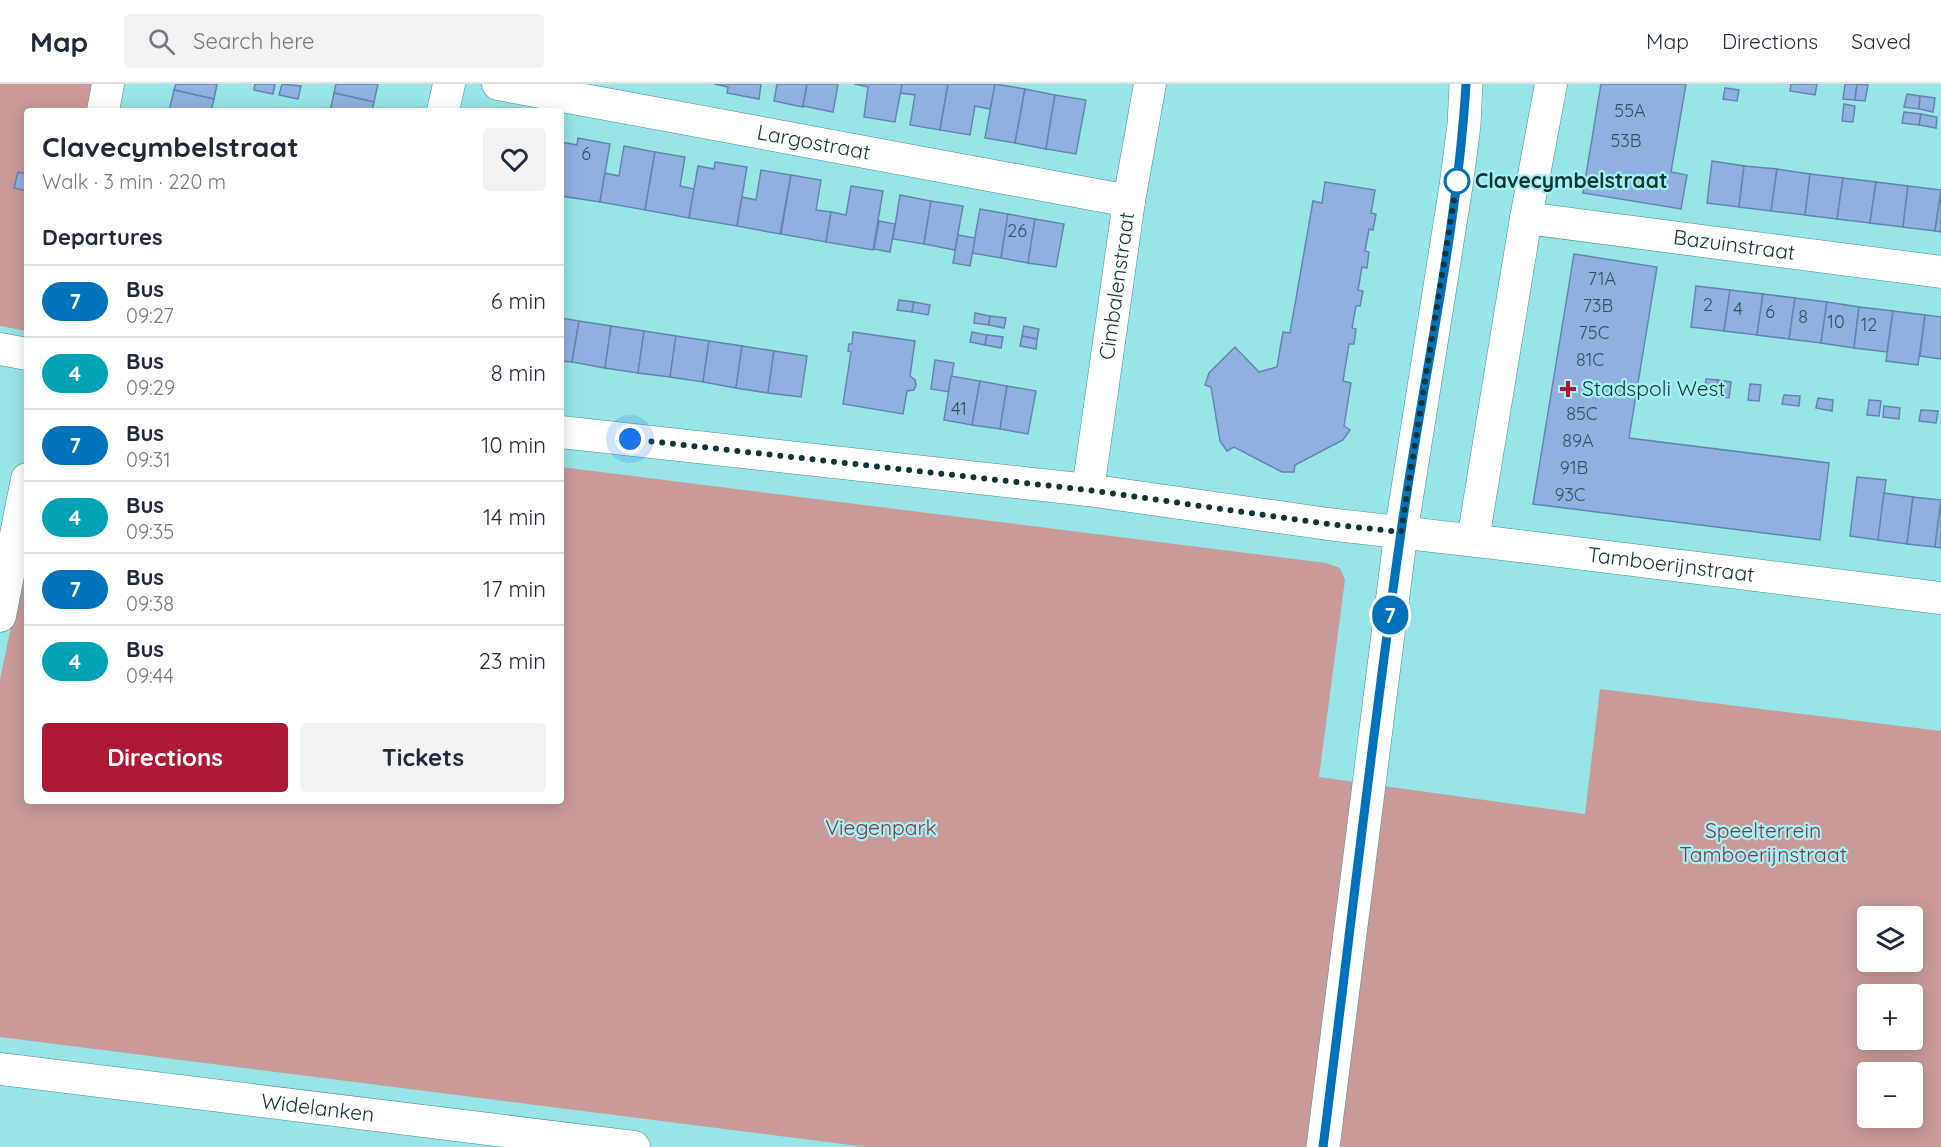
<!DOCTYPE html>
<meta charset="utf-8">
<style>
body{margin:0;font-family:Quicksand,sans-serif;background:#f2f2f3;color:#1f2937;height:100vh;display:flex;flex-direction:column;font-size:22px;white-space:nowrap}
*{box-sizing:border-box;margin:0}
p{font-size:20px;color:#747a83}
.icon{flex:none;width:33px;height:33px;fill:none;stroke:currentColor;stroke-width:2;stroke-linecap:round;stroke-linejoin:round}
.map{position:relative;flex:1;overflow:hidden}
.panel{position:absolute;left:24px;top:24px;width:540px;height:696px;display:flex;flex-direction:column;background:#fff;border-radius:6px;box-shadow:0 3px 15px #0003}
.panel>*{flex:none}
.badge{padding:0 12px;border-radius:20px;font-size:21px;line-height:39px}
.tools{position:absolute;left:1857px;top:822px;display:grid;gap:12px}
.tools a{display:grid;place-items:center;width:66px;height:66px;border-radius:6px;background:#fff;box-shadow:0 3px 15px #0003;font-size:30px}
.you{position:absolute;width:30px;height:30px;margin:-15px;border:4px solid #fff;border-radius:50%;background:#1a73e8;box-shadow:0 0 0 9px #1a73e833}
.map>.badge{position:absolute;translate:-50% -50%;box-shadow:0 0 0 3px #fff}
h2{padding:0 18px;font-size:22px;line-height:54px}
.round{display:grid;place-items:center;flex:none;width:63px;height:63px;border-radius:6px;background:#f2f2f3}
.summary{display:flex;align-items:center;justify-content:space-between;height:102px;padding:0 18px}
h1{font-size:28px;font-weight:700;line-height:45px}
.action{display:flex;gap:12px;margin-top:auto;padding:12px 18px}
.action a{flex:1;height:69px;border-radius:6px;background:#ae1938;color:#fff;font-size:24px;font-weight:700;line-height:69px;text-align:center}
.action a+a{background:#f2f2f3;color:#1f2937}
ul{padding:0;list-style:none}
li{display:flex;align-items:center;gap:18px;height:72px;padding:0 18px;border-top:2px solid #e0e1e3}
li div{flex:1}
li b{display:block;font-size:22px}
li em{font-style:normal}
li .badge{min-width:66px;font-weight:700;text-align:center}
header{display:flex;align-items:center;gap:36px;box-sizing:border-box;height:84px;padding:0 30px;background:#fff;border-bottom:2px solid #e0e1e3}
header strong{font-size:28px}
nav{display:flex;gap:33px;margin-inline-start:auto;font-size:21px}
.search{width:420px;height:54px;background:#f2f2f3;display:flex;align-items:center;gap:15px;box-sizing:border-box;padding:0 21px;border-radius:6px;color:#747a83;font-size:22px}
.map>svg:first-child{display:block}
</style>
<header>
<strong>Map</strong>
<div class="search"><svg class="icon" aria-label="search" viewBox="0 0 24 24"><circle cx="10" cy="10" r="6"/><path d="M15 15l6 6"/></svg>Search here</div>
<nav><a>Map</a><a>Directions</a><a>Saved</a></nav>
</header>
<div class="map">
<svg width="1941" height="1063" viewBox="0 0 1941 1063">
<rect width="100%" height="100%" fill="#97e5e6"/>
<g fill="#ca9a9b" fill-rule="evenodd">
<polygon points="0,0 98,0 92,27 27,27 27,247 0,242"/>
<path d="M561,383L1326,479L1340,484L1345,496L1319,693L1585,730L1600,605L1941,647V1063H866L0,953V596L27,463V717H561ZM1868,832H1912V878H1868ZM1868,910H1912V956H1868ZM1868,988H1912V1034H1868Z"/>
</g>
<g fill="#90b1df" stroke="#6585b1" stroke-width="1.5">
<polygon points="176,0 217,0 214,15 174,6"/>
<polygon points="255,0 275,0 273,10 254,6"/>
<polygon points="282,0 301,2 298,15 279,11"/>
<polygon points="336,0 378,0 374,18 334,9"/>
<polygon points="714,0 761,0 759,15 727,9 728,3"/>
<polygon points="777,0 807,0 803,23 774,17"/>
<polygon points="807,0 838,0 833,28 803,22"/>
<polygon points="902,0 948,0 940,46 910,41 915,11 900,9"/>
<polygon points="902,0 895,38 864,33 868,3 854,0"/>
<polygon points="948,0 996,0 990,25 975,22 970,51 940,46"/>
<polygon points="995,0 1025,5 1015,59 985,54"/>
<polygon points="1601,0 1686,0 1671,88 1687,91 1681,125 1583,109"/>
<polygon points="1791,0 1817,0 1815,11 1790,7"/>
<polygon points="1845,0 1857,0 1855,16 1843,15"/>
<polygon points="1857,0 1868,1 1865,17 1855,16"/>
<polygon points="1725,4 1739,6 1737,17 1723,15"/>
<polygon points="1025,5 1055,11 1046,65 1015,59"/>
<polygon points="174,6 214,15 211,27 169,27"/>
<polygon points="334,9 374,18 372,27 330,27"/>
<polygon points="1907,10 1920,12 1919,25 1904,23"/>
<polygon points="1055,11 1086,16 1076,70 1046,65"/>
<polygon points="1920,12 1935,14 1933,28 1919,25"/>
<polygon points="1844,20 1855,22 1853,38 1842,37"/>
<polygon points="1904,28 1921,30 1919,41 1902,39"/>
<polygon points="1921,30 1937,33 1936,44 1919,41"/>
<polygon points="578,54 610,60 600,118 561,112 561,58 577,61"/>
<polygon points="624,62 655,68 645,126 600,118 605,89 619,92"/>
<polygon points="655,68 685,73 680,102 694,105 689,134 645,126"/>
<polygon points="1712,77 1744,82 1739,123 1707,119"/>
<polygon points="715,78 747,83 737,142 689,134 698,82 714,85"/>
<polygon points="1744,82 1777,85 1771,127 1739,123"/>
<polygon points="1777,85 1810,90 1805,131 1771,127"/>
<polygon points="761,86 791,91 780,150 737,142 742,113 756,116"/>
<polygon points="18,88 27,90 27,107 14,104"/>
<polygon points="1810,90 1843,94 1837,135 1805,131"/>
<polygon points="791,91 821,96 816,126 831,128 826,158 781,150"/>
<polygon points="1843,94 1876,98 1870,139 1837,135"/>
<polygon points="1325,98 1375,106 1371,129 1376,130 1373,146 1369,145 1365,167 1369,168 1367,184 1362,183 1358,206 1363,207 1360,222 1356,222 1352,244 1356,245 1354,260 1349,260 1343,297 1351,299 1344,342 1350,346 1343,356 1295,381 1294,388 1282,388 1234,363 1227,367 1220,357 1211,303 1205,301 1209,289 1235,263 1259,288 1277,283 1283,248 1290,249 1313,117 1322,119"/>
<polygon points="1876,98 1908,102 1903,143 1870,139"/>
<polygon points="851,102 883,107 873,166 826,158 831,128 846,131"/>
<polygon points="1908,102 1941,106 1935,147 1903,143"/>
<polygon points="1941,107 1941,148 1935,147"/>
<polygon points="900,111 931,117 924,160 893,155"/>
<polygon points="931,117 963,122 955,166 924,160"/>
<polygon points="980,125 1008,130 1001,174 972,169"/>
<polygon points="1008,130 1035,135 1028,179 1001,174"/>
<polygon points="1035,135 1064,140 1056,183 1028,179"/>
<polygon points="879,137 895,140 890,168 874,165"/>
<polygon points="958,151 975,154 970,182 953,179"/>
<polygon points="1574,170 1657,183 1629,354 1829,379 1820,456 1533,420"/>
<polygon points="1696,202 1730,206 1724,247 1691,243"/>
<polygon points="1730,206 1763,210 1757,251 1724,247"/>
<polygon points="1763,210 1795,214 1789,255 1757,251"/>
<polygon points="1795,214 1827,218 1821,259 1789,255"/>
<polygon points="899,216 914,218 912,228 897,226"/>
<polygon points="914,218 930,221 928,231 912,228"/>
<polygon points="1827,218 1859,223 1854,264 1821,259"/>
<polygon points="1859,223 1893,227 1887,268 1854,264"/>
<polygon points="1893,227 1925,231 1918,281 1886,277"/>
<polygon points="975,229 990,232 989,241 974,239"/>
<polygon points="1925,231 1941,233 1941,275 1920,272"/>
<polygon points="990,232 1006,234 1004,244 989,241"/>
<polygon points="561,234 579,237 572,278 561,277"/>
<polygon points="579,237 611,242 605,284 572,278"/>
<polygon points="611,242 644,247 638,289 605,284"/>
<polygon points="1024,242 1039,245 1037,255 1022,252"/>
<polygon points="644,247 676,252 670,293 638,289"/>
<polygon points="853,248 915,257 910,292 915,296 916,301 914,306 907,307 903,330 843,320 851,268 848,267 849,260 852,260"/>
<polygon points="972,248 987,251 985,261 970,258"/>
<polygon points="987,251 1003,253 1001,264 985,261"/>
<polygon points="676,252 709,257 703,298 670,293"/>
<polygon points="1022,252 1037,255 1036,265 1020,262"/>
<polygon points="709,257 742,262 736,304 703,298"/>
<polygon points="742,262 774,267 768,309 736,304"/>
<polygon points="774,267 807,272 801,313 768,309"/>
<polygon points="935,276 954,279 949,308 931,305"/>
<polygon points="951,292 980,297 972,341 944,336"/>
<polygon points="1706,295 1718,296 1716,312 1704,310"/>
<polygon points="1718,296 1731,298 1729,314 1716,312"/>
<polygon points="980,297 1007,302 1000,345 972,341"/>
<polygon points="1750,300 1761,301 1759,317 1748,316"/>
<polygon points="1007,302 1036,307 1028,350 1000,345"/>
<polygon points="1784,311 1800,312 1799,322 1782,320"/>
<polygon points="1818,314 1833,316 1832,327 1816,324"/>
<polygon points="1869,316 1881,317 1879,332 1867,331"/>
<polygon points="1884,322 1900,324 1899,335 1883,333"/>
<polygon points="1921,326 1938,327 1936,339 1919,337"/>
<polygon points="1857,393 1886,396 1878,456 1850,452"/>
<polygon points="1884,409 1913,413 1907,460 1878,456"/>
<polygon points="1913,413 1941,416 1935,463 1907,460"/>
<polygon points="1941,416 1941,464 1935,463"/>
</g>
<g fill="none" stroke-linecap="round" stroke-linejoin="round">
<g stroke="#449294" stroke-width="33">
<g id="street">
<path id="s1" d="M498,0L1129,117"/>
<polyline points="103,27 108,0"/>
<polyline points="443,27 449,0"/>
<path id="s2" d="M1526,134L1941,188"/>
<polyline points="0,265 27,270"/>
<path id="s3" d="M561,348L1088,406L1328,440L1494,459L1941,514"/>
<path id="s4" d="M1088,406L1129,117L1150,0"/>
<polyline points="1473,456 1526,134 1551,0"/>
<polyline points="0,532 27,395"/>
<path id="s5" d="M0,985L634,1063"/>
</g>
</g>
<g stroke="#449294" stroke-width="34">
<polyline id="secondary" points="1323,1063 1401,448 1456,102 1464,41 1466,0"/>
</g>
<use href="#street" stroke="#fff" stroke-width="32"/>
<use href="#secondary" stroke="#fff" stroke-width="33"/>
</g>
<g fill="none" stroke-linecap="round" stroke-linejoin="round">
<g stroke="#fff" stroke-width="14">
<path id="line" d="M1323,1063C1349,858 1372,653 1401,448C1422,299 1457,151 1466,0"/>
</g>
<use href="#line" stroke="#0072bc" stroke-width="9"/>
<polyline stroke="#133435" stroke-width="6" stroke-dasharray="0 10.8" points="630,355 1088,406 1328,440 1401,448 1457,97"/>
</g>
<circle fill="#fff" stroke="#0072bc" stroke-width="3" cx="1457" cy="97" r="12"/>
<path fill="#ae1938" stroke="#a4f2f3" stroke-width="2" d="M1565 296h6v6h6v6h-6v6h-6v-6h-6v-6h6z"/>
<g text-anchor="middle" stroke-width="4.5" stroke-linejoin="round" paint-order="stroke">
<g font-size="18" fill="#325360">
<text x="1630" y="33">55A</text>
<text x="1626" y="63">53B</text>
<text x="586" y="76">6</text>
<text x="1017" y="153">26</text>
<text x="1602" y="201">71A</text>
<text x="1708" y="227">2</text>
<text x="1598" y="228">73B</text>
<text x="1738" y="231">4</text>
<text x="1770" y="234">6</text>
<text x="1803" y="239">8</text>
<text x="1836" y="244">10</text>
<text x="1869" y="247">12</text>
<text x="1594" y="255">75C</text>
<text x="1590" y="282">81C</text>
<text x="959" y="331">41</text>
<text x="1582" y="336">85C</text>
<text x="1578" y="363">89A</text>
<text x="1574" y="390">91B</text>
<text x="1570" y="417">93C</text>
</g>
<g font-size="21" fill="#133435" stroke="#a4f2f3">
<text dy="7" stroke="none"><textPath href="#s1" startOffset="321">Largostraat</textPath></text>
<text dy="7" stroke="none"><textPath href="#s2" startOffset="210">Bazuinstraat</textPath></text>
<text dy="7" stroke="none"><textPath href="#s4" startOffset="206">Cimbalenstraat</textPath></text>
<text dy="7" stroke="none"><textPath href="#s3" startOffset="1118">Tamboerijnstraat</textPath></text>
<text dy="7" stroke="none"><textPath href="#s5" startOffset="320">Widelanken</textPath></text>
</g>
<g font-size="21" font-weight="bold" fill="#133435" stroke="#a4f2f3" text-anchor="start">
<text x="1475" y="104">Clavecymbelstraat</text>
</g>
<g font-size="21" fill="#133435" stroke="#a4f2f3" text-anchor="start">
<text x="1582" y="312">Stadspoli West</text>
</g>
<g font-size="21" fill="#87353d" stroke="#a4f2f3">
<text x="881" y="751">Viegenpark</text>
<text x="1763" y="754">Speelterrein<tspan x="1763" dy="24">Tamboerijnstraat</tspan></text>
</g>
</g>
</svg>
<div class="tools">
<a><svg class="icon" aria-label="layers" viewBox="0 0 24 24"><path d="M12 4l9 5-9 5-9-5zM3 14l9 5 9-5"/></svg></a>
<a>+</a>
<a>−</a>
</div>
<div class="you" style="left:630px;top:355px"></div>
<b class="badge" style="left:1390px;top:531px;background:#0072bc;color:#fff">7</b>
<section class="panel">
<div class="summary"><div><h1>Clavecymbelstraat</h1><p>Walk · 3 min · 220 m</p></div><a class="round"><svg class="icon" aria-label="heart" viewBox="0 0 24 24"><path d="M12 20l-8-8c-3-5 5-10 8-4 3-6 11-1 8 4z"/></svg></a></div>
<h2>Departures</h2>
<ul>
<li><span class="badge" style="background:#0072bc;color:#fff">7</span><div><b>Bus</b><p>09:27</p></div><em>6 min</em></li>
<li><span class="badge" style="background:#00a3b4;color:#fff">4</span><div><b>Bus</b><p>09:29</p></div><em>8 min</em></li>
<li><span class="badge" style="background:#0072bc;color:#fff">7</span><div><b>Bus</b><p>09:31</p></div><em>10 min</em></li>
<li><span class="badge" style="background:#00a3b4;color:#fff">4</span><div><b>Bus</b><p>09:35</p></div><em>14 min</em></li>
<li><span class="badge" style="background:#0072bc;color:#fff">7</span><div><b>Bus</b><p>09:38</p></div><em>17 min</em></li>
<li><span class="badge" style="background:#00a3b4;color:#fff">4</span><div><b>Bus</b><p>09:44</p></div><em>23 min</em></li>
</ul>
<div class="action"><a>Directions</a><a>Tickets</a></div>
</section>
</div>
